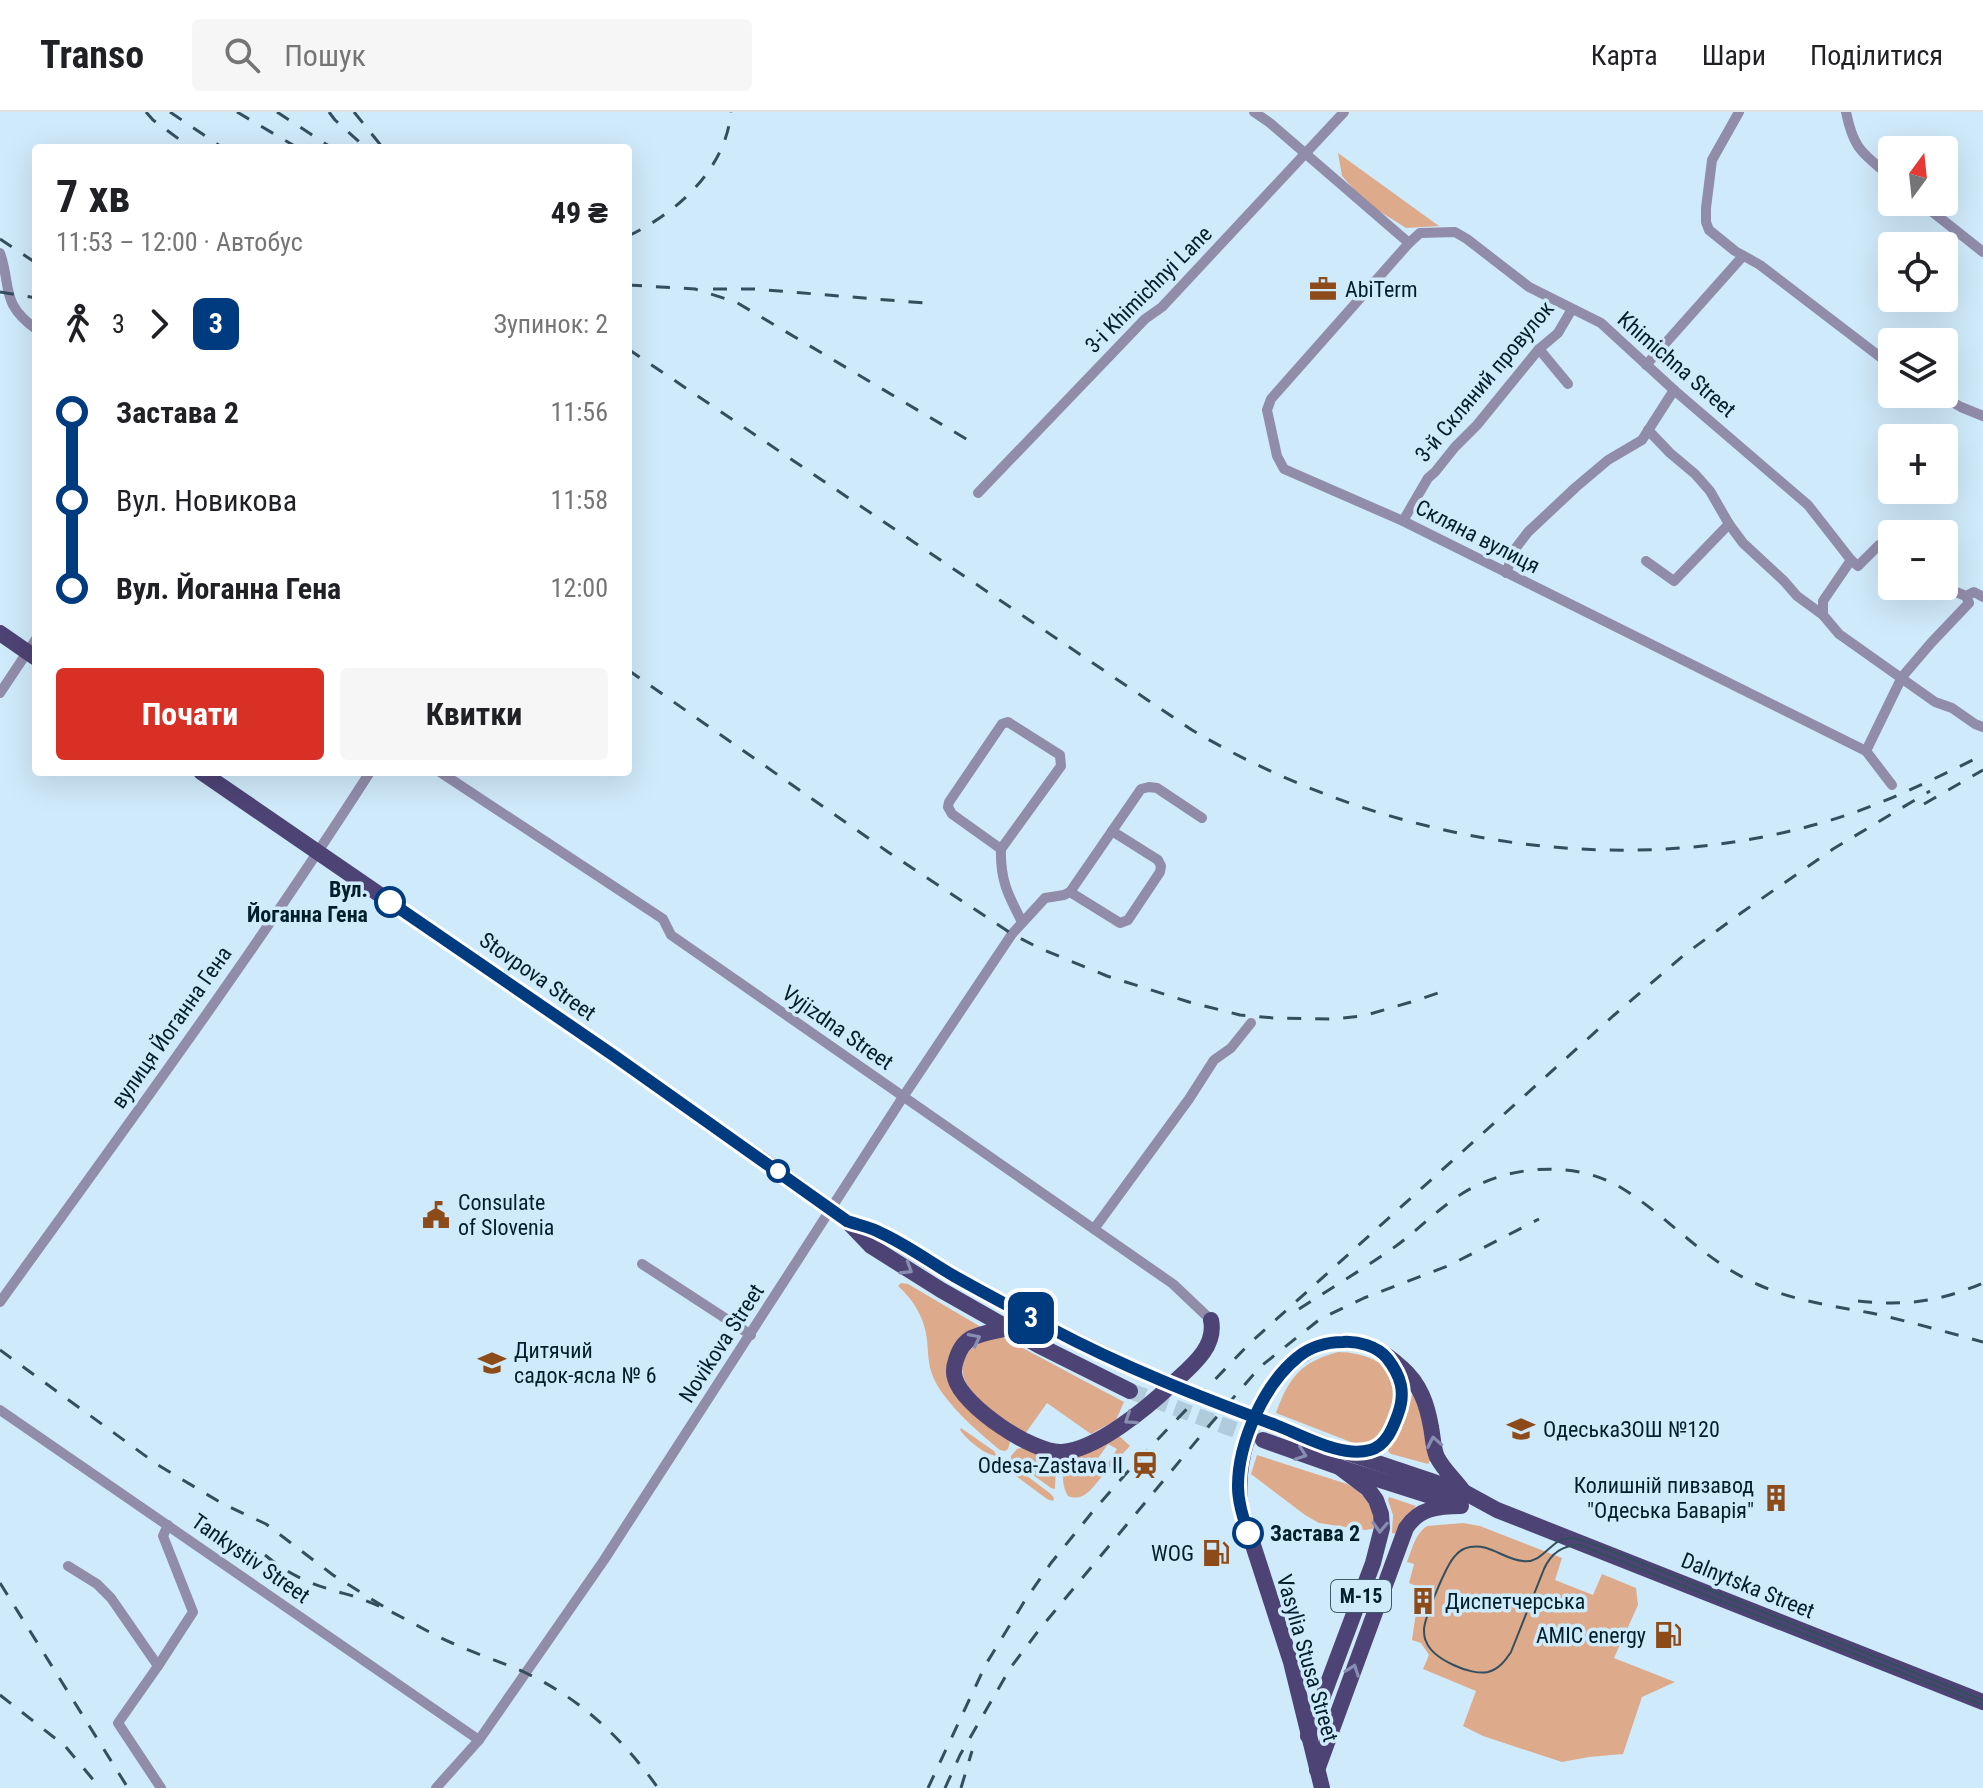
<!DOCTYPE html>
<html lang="uk">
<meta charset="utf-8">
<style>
body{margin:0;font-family:"Roboto Condensed",sans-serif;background:#f6f6f6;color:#202124;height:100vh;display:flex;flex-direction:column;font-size:30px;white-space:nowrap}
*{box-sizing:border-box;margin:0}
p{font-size:26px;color:#757577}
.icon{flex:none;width:44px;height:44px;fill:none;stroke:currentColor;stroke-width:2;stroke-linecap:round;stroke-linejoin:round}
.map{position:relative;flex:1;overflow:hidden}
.details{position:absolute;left:32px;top:32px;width:600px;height:632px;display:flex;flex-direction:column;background:#fff;border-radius:8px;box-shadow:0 8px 32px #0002}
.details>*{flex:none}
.badge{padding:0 16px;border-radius:12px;font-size:28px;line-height:52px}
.needle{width:52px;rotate:15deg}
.fabs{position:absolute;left:1878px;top:24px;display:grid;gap:16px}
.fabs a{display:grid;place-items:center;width:80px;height:80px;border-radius:8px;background:#fff;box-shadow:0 8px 32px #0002;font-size:40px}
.map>.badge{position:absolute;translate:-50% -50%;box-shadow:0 0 0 4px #fff}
.legs{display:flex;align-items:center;gap:12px;height:88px;padding:0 24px;font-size:26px}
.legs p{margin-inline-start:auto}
.summary{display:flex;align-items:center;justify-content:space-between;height:136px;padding:0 24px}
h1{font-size:44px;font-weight:700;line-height:60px}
.button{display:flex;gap:16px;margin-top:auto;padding:16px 24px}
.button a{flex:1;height:92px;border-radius:8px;background:#d93025;color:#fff;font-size:32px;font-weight:700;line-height:92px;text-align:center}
.button a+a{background:#f6f6f6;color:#202124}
ul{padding:0 24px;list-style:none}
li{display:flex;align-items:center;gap:28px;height:88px;font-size:30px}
li i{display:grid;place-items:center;width:12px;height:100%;margin:0 10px;background:currentColor}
li i::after{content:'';width:20px;height:20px;margin:-10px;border:6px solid;border-radius:50%;background:#fff}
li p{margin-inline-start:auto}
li:first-child i{background:linear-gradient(#0000 50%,currentColor 0)}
li:last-child i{background:linear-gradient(currentColor 50%,#0000 0)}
header{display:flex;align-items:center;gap:48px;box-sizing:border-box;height:112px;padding:0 40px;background:#fff;border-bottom:2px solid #e0e0e0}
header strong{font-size:38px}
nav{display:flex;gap:44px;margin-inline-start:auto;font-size:28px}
.search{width:560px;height:72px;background:#f6f6f6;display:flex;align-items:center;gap:20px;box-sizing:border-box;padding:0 28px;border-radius:8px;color:#757577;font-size:30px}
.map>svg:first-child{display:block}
</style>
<header>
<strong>Transo</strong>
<div class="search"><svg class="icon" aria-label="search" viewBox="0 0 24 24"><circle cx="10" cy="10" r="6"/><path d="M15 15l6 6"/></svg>Пошук</div>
<nav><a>Карта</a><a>Шари</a><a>Поділитися</a></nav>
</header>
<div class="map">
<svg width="1983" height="1676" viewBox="0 0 1983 1676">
<rect width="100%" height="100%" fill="#cfeafa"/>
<g fill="#ddab8c">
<polygon points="1338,41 1439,114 1406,116 1376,97 1357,81 1342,64"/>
<path d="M901,1171L908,1172L981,1215L948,1255L1010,1330L1008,1337L1005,1339L1000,1338C978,1320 939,1287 931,1259C928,1249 928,1238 927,1228C925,1207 914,1188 898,1174Z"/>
<path d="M1002,1225L1124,1290L1116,1308L1091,1322L1047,1291L1025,1322C1004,1308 956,1280 963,1251C968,1232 984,1229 1002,1225Z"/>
<path d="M1338,1240C1364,1240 1401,1253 1397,1285C1396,1291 1392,1298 1390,1303C1383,1321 1379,1328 1361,1334L1276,1301C1289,1265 1301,1250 1338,1240Z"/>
<polygon points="1413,1281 1416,1282 1431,1347 1428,1352 1391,1342 1388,1339 1390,1333 1404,1310"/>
<path d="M961,1316L994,1339L997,1344C985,1343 968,1329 960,1318Z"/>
<path d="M1117,1322L1130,1334L1109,1356L1106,1354L1117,1337L1108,1332L1096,1349L1105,1358L1104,1362C1094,1373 1085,1391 1068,1384C1062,1374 1060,1356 1070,1347C1078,1339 1106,1328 1117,1322Z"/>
<polygon points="1024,1335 1053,1346 1056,1354 1055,1377 1051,1376 1011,1347 1011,1344 1017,1337"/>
<path d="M1257,1343L1347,1372C1364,1381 1375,1395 1374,1415L1372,1417L1365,1418L1319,1411L1305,1403L1251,1362Z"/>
<polygon points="1008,1352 1011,1352 1051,1382 1054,1386 1053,1389 1047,1387 1012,1361 1008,1356"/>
<polygon points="1389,1385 1416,1394 1397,1422 1392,1421 1393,1403 1388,1388"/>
<path d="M1463,1411L1480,1414L1562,1446L1555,1468L1593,1483L1602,1462L1636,1476L1638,1493L1614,1546L1675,1570L1642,1585L1623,1642L1589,1645L1562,1650L1483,1624L1463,1614L1476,1579L1423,1557L1429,1543L1421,1531L1412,1528L1417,1494L1423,1477L1409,1471L1414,1452L1407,1450C1412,1437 1415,1422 1427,1414Z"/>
</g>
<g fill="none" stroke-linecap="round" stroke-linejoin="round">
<g stroke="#b0cbdb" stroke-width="16" stroke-dasharray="16 8" stroke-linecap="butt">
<polyline points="1161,1269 1271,1312"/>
<polyline points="1130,1279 1260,1327"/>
</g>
<g stroke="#918caa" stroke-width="10">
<polyline points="1254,0 1270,11 1409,131 1420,121 1455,120 1467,127 1529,175 1601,211 1674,278 1808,393 1851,448 1858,454 1879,433 1892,444"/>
<polyline points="1739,0 1712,48 1706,96 1706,110 1709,118 1735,139 1760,153 1892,254"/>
<path d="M1846,0C1854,39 1863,41 1892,66"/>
<polyline points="1920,90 1983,140"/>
<polyline points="1409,131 1271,287 1267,298 1277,344 1284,357 1403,409 1866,639 1892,673"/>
<path d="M0,141C12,176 0,191 36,217"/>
<polyline points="1539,237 1568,272"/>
<polyline points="1646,253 1743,144"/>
<polyline points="1938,282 1961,295 1983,304"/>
<polyline points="1648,318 1670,341 1695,362 1710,379 1729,412 1743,431 1784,469 1797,484 1823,503 1839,522 1935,590 1952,596 1975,612 1983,615"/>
<polyline points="978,381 1145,207 1162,195 1344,0"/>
<polyline points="1403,409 1428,366 1435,360 1455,335 1477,313 1539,237 1558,221 1572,197"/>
<polyline points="1646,449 1674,469 1729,412"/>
<polyline points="1506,461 1515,437 1528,420 1576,375 1608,348 1642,328 1674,278"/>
<polyline points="1941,474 1966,484 1974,480 1983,485"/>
<polyline points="1823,503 1823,489 1851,448"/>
<polyline points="0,581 36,527"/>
<polyline points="1866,639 1902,565 1931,531 1969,491 1966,484"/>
<polyline points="440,660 663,807 671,823 1173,1172 1211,1208"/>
<path d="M1001,737L1061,654L1060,643L1008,610L1002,612L949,690L948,695L952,702L1001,737C1000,768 1008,783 1022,810"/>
<polyline points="1070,780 1120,811 1128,808 1160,760 1161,754 1158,748 1112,719"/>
<polyline points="1094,1117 1189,987 1214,948 1231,936 1251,911"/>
<polyline points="642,1152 751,1223"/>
<path d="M0,1190C126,1015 254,841 370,660"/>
<polyline points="0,1298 479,1628"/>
<polyline points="68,1454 97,1472 111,1486 158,1554"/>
<polyline points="161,1676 118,1611 158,1554 193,1500 163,1424 168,1413"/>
<polyline points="436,1676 479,1628 604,1448 903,985 1012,822 1045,786 1064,783 1070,780 1141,677 1149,675 1157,676 1202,706"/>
</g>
<g stroke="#4e4375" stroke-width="16">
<polyline points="0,521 36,546"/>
<polyline points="201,660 587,925 774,1056 847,1109 871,1134 941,1178 1038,1233 1130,1279"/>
<polyline points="848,1109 880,1120 953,1164 1054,1218 1156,1267"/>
<path d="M1010,1216C998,1218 985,1220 974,1225C964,1229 959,1238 956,1248C954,1254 953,1260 955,1266C962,1294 1034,1342 1062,1340C1096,1338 1147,1296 1171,1273C1189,1256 1217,1236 1211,1208"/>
<polyline points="1271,1312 1345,1340 1464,1380 1497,1398 1983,1590"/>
<polyline points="1263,1328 1339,1355 1452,1391"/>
<path d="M1352,1340C1360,1340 1370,1340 1377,1335C1393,1325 1404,1296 1402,1278C1402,1268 1398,1262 1392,1254"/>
<polyline points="1308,1624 1373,1451 1382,1416 1381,1402 1376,1388 1368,1377 1339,1355"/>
<path d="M1317,1658L1406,1416C1419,1396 1439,1394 1461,1394"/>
<path d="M1322,1676L1291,1550L1241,1396C1227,1311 1310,1170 1402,1256C1420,1272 1427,1292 1431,1315C1433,1325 1433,1336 1437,1345C1443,1357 1455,1368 1463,1379"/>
</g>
<path stroke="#334f5e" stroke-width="2" d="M1983,1588L1601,1435C1591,1432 1581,1427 1571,1426C1551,1425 1544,1452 1523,1449C1505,1448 1489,1431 1470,1435C1464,1436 1459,1439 1455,1444C1446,1453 1425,1505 1424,1517C1424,1521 1424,1526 1426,1529C1432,1547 1471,1564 1488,1560C1499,1557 1505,1549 1511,1540L1544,1457C1551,1441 1562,1433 1580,1433L1983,1593"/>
<g stroke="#334f5e" stroke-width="3" stroke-dasharray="14 14" stroke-linecap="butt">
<polyline points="146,0 153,8 191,36"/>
<polyline points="170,0 223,36"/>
<polyline points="237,0 298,36"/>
<polyline points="277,0 332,36"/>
<polyline points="329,0 335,8 366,36"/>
<polyline points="354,0 383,36"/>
<path d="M628,124C677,101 726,57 731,0"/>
<polyline points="0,127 36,151"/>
<polyline points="628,173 695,177 736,190 978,334"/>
<polyline points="713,177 755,177 924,191"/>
<polyline points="0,180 36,186"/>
<path d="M628,237L1192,618C1378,728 1612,771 1821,711C1878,695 1930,669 1983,643"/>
<polyline points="628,558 888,740 1012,822 1039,836 1107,864 1189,890 1240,903 1274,906 1332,907 1363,904 1411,890 1450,877"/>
<polyline points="1924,692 1983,658"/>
<path d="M1858,1189C1905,1194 1939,1190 1983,1171"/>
<path d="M1299,1197C1331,1176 1365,1156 1396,1134C1419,1117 1439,1096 1463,1081C1508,1053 1574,1048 1620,1075C1671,1106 1703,1149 1759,1173C1795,1189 1833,1194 1871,1201C1908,1209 1946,1220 1983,1230"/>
<polyline points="0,1238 158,1353 223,1392 266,1412 333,1463 389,1498"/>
<path d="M265,1443C284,1459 305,1470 329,1477C340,1481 353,1483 364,1488C395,1499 422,1518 452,1531C476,1542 502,1550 526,1561C581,1587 623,1627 658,1676"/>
<polyline points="0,1471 128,1676"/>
<polyline points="0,1583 65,1634 100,1676"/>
<polyline points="928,1676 986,1552 1024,1490 1051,1451 1094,1398 1137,1349 1250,1231 1613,904 1684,843 1741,801 1833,737 1930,679"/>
<polyline points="945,1676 960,1643 1011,1555 1039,1518 1208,1315 1260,1255 1320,1207 1364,1186 1450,1153 1539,1107"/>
<polyline points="961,1676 972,1639"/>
</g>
</g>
<defs><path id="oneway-chevron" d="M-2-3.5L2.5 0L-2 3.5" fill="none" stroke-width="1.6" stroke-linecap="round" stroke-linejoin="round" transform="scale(2)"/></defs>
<g stroke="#888eb1">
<use href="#oneway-chevron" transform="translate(907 1157) rotate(32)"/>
<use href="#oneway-chevron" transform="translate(975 1227) rotate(-27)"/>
<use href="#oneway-chevron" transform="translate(1130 1307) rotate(146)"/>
<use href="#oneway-chevron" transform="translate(1434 1330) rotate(-101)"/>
<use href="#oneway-chevron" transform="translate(1301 1342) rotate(20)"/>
<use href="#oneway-chevron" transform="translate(1380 1415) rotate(92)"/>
<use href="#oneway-chevron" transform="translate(1353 1558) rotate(-70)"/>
</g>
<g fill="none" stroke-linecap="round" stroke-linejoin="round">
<g stroke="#fff" stroke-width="18">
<path id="line-1" d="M390,790L613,943L847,1109C858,1113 871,1115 881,1121C907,1133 930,1150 954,1164C986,1182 1018,1199 1050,1216C1123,1255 1200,1285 1278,1314C1304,1324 1342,1346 1370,1338C1386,1334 1393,1316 1398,1302C1406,1280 1401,1264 1387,1246C1377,1234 1358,1229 1343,1230C1327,1230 1310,1235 1298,1245C1264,1272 1238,1331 1238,1374C1238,1390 1243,1405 1248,1421"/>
</g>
<use href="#line-1" stroke="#003b80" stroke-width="12"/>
</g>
<defs>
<g id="office-bare" transform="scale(2.16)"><path d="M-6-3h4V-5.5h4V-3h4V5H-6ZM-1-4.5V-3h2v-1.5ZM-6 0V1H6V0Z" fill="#8e4b1a" stroke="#cfeafa" stroke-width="2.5" paint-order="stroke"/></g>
<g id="civic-bare" transform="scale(2.16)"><path d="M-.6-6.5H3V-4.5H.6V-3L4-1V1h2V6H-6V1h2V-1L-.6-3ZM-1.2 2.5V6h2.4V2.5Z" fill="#8e4b1a" stroke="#cfeafa" stroke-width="2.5" paint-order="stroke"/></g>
<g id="school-bare" transform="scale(2.16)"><path d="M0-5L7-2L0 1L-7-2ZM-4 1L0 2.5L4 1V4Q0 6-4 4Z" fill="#8e4b1a" stroke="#cfeafa" stroke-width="2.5" paint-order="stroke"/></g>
<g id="station-bare" transform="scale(2.16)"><path d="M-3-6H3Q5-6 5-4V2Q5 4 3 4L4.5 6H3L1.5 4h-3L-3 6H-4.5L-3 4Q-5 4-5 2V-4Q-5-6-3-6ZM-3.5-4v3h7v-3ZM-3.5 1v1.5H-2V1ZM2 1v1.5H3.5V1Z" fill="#8e4b1a" stroke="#cfeafa" stroke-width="2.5" paint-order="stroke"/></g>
<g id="building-bare" transform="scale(2.16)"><path d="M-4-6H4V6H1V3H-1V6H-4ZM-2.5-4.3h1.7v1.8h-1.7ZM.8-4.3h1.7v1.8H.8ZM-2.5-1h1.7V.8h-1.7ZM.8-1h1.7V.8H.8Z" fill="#8e4b1a" stroke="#cfeafa" stroke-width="2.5" paint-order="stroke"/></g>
<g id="fuel-bare" transform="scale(2.16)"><path d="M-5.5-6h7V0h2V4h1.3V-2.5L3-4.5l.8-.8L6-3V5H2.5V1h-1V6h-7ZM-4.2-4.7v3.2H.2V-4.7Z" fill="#8e4b1a" stroke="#cfeafa" stroke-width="2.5" paint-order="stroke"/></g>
</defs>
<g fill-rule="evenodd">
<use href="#office-bare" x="1323" y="177"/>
<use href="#civic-bare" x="436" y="1103"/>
<use href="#school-bare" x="492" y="1251"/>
<use href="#school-bare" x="1521" y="1317"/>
<use href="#station-bare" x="1145" y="1353"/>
<use href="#building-bare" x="1776" y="1386"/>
<use href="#fuel-bare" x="1216" y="1441"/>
<use href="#building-bare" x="1423" y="1489"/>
<use href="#fuel-bare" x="1668" y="1523"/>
</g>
<g fill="#fff" stroke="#003b80" stroke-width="4">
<circle cx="390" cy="790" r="14"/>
<circle cx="778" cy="1059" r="10"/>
<circle cx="1248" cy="1421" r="14"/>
</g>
<g text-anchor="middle" stroke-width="7" stroke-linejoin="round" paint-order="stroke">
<rect fill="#cfeafa" stroke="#3f5b6a" stroke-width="2" x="1331" y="1468" width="60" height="32" rx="6"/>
<g font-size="20" font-weight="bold" fill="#011e2c">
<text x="1361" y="1491">М-15</text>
</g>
<g font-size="22" fill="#011e2c" stroke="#cfeafa">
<text transform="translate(1148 177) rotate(-45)" y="8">3-i Khimichnyi Lane</text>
<text transform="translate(1677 252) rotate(41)" y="8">Khimichna Street</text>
<text transform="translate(1484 269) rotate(-50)" y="8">3-й Скляний провулок</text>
<text transform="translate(1478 424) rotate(27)" y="8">Скляна вулиця</text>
<text transform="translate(538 864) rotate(35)" y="8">Stovpova Street</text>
<text transform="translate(171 915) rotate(-55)" y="8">вулиця Йоганна Гена</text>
<text transform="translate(838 915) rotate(35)" y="8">Vyjizdna Street</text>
<text transform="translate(721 1231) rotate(-57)" y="8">Novikova Street</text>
<text transform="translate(251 1446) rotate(35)" y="8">Tankystiv Street</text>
<text transform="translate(1748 1473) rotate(22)" y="8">Dalnytska Street</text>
<text transform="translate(1308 1546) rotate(74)" y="8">Vasylia Stusa Street</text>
</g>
<g font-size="22" fill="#011e2c" stroke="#cfeafa" text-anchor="start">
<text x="1345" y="185">AbiTerm</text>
<text x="458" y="1098">Consulate<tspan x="458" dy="25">of Slovenia</tspan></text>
<text x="514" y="1246">Дитячий<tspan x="514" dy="25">садок-ясла № 6</tspan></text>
<text x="1543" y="1325">ОдеськаЗОШ №120</text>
<text x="1123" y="1361" text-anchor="end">Odesa-Zastava II</text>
<text x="1754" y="1381" text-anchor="end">Колишній пивзавод<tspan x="1754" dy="25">"Одеська Баварія"</tspan></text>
<text x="1194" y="1449" text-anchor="end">WOG</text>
<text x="1445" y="1497">Диспетчерська</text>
<text x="1646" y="1531" text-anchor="end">AMIC energy</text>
</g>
<g font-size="22" font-weight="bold" fill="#011e2c" stroke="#cfeafa" text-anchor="end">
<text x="368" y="785">Вул.<tspan x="368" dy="25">Йоганна Гена</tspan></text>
<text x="1270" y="1429" text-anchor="start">Застава 2</text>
</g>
</g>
</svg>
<div class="fabs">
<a><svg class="needle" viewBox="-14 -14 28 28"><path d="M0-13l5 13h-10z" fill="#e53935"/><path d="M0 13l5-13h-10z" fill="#757577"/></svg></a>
<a><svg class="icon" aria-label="locate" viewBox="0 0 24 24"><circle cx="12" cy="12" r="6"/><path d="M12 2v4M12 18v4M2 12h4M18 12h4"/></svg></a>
<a><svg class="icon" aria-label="layers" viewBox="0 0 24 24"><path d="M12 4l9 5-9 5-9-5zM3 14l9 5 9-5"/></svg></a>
<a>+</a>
<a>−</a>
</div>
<b class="badge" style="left:1031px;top:1206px;background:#003b80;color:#fff">3</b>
<section class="details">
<div class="summary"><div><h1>7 хв</h1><p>11:53 – 12:00 · Автобус</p></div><b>49 ₴</b></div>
<div class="legs"><svg class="icon" aria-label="walk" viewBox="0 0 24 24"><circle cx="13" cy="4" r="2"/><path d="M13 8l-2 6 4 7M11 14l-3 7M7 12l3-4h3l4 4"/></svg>3<svg class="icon" aria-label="forward" viewBox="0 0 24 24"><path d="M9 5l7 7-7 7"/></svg><b class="badge" style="background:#003b80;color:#fff">3</b><p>Зупинок: 2</p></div>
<ul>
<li><i style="color:#003b80"></i><b>Застава 2</b><p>11:56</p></li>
<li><i style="color:#003b80"></i><span>Вул. Новикова</span><p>11:58</p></li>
<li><i style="color:#003b80"></i><b>Вул. Йоганна Гена</b><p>12:00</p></li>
</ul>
<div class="button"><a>Почати</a><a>Квитки</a></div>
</section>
</div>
